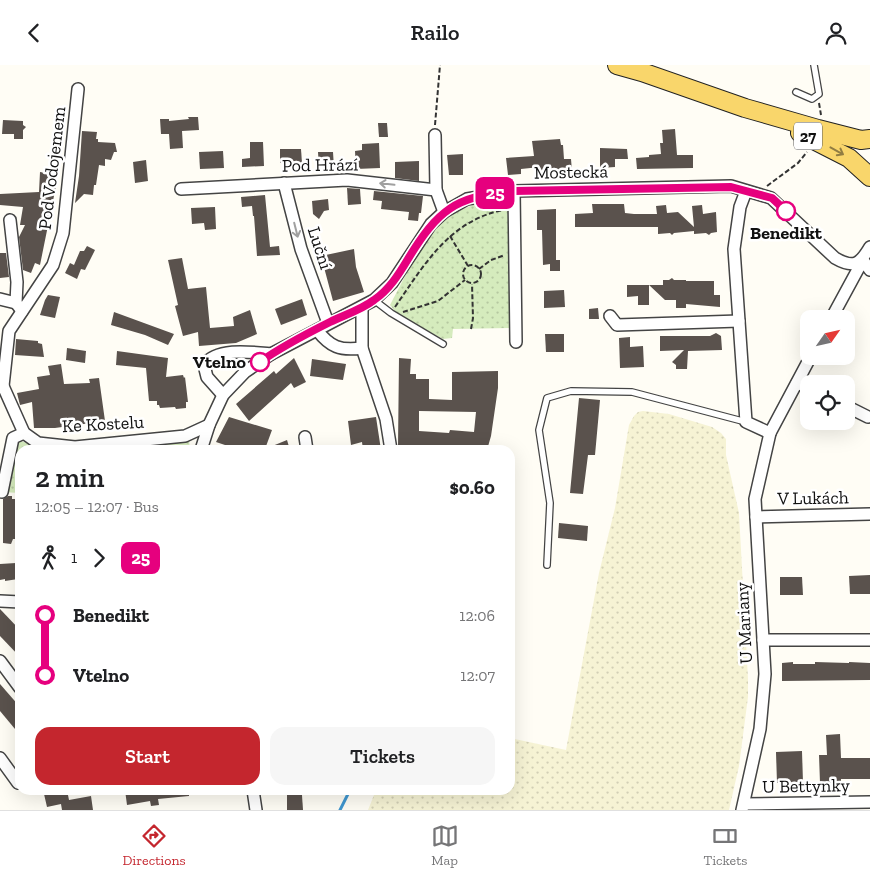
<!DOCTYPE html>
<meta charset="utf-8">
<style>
body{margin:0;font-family:"Zilla Slab",serif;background:#f6f6f6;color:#202124;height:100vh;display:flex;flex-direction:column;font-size:19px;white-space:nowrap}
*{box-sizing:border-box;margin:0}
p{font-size:16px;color:#757577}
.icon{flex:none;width:28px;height:28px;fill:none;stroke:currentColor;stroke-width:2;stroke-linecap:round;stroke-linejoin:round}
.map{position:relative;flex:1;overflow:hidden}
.panel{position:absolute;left:15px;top:380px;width:500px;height:350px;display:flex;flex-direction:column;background:#fff;border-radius:15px;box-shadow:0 5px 20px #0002}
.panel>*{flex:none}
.badge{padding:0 10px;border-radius:8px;font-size:18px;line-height:32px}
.needle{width:32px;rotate:56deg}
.tools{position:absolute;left:800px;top:245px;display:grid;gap:10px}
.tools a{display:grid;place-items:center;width:55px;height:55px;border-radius:10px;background:#fff;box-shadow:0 5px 20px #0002;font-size:25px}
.map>.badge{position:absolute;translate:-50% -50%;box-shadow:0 0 0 2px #fff}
.legs{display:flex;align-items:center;gap:8px;height:55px;padding:0 20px;font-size:16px}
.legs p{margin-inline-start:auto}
.head{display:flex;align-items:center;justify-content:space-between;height:85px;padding:0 20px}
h1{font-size:28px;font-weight:600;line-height:38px}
.action{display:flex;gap:10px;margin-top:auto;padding:10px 20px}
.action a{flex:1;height:58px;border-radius:15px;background:#c4262e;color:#fff;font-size:20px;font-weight:600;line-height:58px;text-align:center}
.action a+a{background:#f6f6f6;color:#202124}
ul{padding:0 20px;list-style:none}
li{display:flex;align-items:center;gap:18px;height:60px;font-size:19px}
li i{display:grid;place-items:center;width:8px;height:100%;margin:0 6px;background:currentColor}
li i::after{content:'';width:12px;height:12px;margin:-6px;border:4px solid;border-radius:50%;background:#fff}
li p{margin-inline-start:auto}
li:first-child i{background:linear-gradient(#0000 50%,currentColor 0)}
li:last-child i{background:linear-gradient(currentColor 50%,#0000 0)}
header{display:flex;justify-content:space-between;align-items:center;height:65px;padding:0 20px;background:#fff;font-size:22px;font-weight:600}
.tab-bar{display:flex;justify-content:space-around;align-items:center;height:70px;border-top:1px solid #e0e0e0;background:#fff;font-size:14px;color:#757577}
.tab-bar a{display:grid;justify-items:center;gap:2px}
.tab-bar .on{color:#c4262e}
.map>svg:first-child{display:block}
</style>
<header><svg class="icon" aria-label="back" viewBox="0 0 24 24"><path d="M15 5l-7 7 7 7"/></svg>Railo<svg class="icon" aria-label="person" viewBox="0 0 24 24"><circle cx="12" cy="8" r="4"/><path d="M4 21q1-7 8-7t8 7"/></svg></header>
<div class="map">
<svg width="870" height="745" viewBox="0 0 870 745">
<defs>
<pattern id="farmland-dots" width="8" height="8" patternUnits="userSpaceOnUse" patternTransform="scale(1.25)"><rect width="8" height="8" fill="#f6f3d4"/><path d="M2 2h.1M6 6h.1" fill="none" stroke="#d2cfb5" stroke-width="1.8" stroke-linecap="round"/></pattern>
<pattern id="park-dots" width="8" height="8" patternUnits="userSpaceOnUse" patternTransform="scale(1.25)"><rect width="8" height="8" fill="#d5ebbd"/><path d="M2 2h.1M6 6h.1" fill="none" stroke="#b6c8a1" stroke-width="1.8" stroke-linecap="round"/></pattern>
</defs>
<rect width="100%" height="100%" fill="#fffdf5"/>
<polygon fill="url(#farmland-dots)" points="643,346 669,349 712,362 721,368 726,374 726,390 739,448 748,614 748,632 739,701 729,745 368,745 376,725 510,725 510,673 566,685 599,508 615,443 629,360 634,351 638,347"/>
<g fill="url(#park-dots)">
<path d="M510,130L514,263L453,264L452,273L443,274L398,250L390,240C403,216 419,180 439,160C455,143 487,135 510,130Z"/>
<polygon points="13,373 43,384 55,385 20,385 20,428 2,427"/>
<polygon points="189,375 190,385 123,385"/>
</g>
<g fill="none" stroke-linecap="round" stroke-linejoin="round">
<polyline stroke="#3f96cf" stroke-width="3" points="340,745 350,725"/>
</g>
<g fill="#5a524d" fill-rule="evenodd">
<polygon points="188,52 198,52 199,65 182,66 183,83 170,84 169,69 161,69 160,54 169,54 169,56 189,54"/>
<polygon points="3,55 23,56 23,60 26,62 23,65 23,74 14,74 14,69 2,69"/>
<polygon points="378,58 387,58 388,72 379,72"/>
<polygon points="675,64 677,90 693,90 693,103 637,104 636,93 649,92 649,90 661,89 660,78 663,78 662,65"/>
<polygon points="82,66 97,67 96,74 98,74 98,77 115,78 117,87 114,87 111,95 105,94 105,101 99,100 96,120 94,120 93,130 84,129 75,138 79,111"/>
<polygon points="560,74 561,80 563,80 564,94 571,94 572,106 541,108 540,102 521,104 521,109 508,110 506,93 534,91 532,76"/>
<polygon points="250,77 263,77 264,101 242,102 242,94 250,93"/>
<polygon points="379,78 380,103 356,104 355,86 362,85 362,79"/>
<polygon points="52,82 61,83 59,93 50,92"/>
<polygon points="600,83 627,84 628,94 615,94 615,102 600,103"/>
<polygon points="280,84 301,84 302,98 280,98"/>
<polygon points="223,86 224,103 200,104 199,87"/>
<polygon points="318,87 333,87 334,104 319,104"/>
<polygon points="463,89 463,110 449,110 447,90"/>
<polygon points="146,95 148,116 135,118 133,97"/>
<polygon points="419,96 419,116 395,113 395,97"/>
<polygon points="40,107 52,109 50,120 56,121 40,200 35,198 31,208 23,205 19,172 25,160 20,160 23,142 0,140 0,129 39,127"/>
<polygon points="347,123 360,124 361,139 348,140"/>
<polygon points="374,126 423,131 421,148 419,148 418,156 408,155 409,147 381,144 382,136 373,135"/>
<polygon points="265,130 270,182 279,181 280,190 257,191 254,151 253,151 252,141 242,142 241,132"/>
<polygon points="328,134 329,145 324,146 319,154 313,149 312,136"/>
<polygon points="592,139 624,139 625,148 634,149 657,149 656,141 666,140 667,148 678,147 694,162 692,141 702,140 703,149 716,147 717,167 711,168 709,170 706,168 694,169 694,166 674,168 672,170 670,168 658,169 658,162 575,162 575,149 593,148"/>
<polygon points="215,142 216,164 205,165 204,158 192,159 191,143"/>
<polygon points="556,144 556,195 560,195 560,206 550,206 550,199 543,200 542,165 537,165 537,145"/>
<polygon points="87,181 95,185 85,205 81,204 77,214 65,208 70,198 74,200 80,186 84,186"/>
<polygon points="354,184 356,202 364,227 333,236 321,191"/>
<polygon points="0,188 6,188 9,212 0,213"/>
<polygon points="182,193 188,224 206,222 210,263 234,261 233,252 250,245 257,269 236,278 199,281 198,267 183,271 175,241 178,240 168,195"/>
<polygon points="672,213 674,215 686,215 686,216 714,216 714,230 720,230 720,242 686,239 686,243 676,243 676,235 665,235 649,220 663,220 663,215 669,215"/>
<polygon points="627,220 649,220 649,240 638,240 638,231 627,232"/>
<polygon points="564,225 565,242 544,243 544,226"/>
<polygon points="48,230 60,232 55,253 40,250 45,235"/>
<polygon points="302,234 307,250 281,260 275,244"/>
<polygon points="598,243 599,254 589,254 589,244"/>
<polygon points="114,247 174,269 168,280 145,270 111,260"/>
<polygon points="716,268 721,271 722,285 688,286 687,304 676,304 676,300 672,297 684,285 660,286 660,271 710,271"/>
<polygon points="545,269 564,269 564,287 546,287"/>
<polygon points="630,272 630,282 643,281 644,302 620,303 619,273"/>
<polygon points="16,274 38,276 38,278 42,279 44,292 15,290"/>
<polygon points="67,283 86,286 85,298 66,295"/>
<polygon points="117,286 168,293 166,312 183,310 184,313 185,312 188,337 186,337 186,343 176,344 175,342 160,343 159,340 157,340 157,336 149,336 146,303 116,300"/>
<polygon points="294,293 306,317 294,323 291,318 249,356 236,339 274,306 276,309"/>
<path d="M399,293L411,294L410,309H416V314H429V334L452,335V307L498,306V323L491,371L487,385H471V382H426V383L398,381ZM419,346L476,347L474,367L450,365L449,368L419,366Z"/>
<polygon points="312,294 346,299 343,315 310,311"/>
<polygon points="61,299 64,319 90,318 89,314 99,313 105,356 55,363 34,363 32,337 20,340 17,328 39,324 37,312 50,310 48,301"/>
<polygon points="579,333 600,335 595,390 588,390 583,429 570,428"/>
<polygon points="229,352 272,365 265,384 287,375 290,385 240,385 216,377"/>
<polygon points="376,352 381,385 363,385 362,377 351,380 348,356"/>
<polygon points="8,431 12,431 12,434 20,434 20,454 17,454 17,474 13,474 11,479 3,478 3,434"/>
<polygon points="559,458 588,461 587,476 558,473"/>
<polygon points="16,498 18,514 5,516 5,514 0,515 0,499"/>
<polygon points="870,510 870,529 850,529 849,511"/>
<polygon points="780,512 802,512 803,530 780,530"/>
<polygon points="0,544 20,565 20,592 0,571"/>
<polygon points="793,597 793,599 815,599 815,597 849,598 849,597 870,598 870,615 782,616 782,598"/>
<polygon points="0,619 20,642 20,659 15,664 0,646"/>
<polygon points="840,669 841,693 870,693 870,714 841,714 841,718 820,718 819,690 827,690 826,670"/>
<polygon points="802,686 803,718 777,718 776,687"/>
<polygon points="59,725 67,725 69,735 91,731 93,745 62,745 61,739 47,742 44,729 59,727"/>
<polygon points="125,725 189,725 189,731 158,734 159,740 151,741 150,736 127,740"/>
<polygon points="287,730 302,730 303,745 287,745"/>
</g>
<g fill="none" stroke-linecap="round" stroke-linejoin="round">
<g stroke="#444" stroke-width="8">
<g id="service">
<polyline points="796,27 812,34 819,29 814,0"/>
<polyline points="374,235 391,248 443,279"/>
<polyline points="547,500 550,438 539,365 547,333 571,326 632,327 746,357"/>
</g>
</g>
<g stroke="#444" stroke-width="14">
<g id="minor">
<polyline points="435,70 436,125 444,147"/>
<polyline points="284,118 301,184 328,258"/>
<polyline points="181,124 347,115 436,125"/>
<polyline points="514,126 516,277"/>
<polyline points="10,155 17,217 16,238 22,246"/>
<polyline points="0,234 16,238"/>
<polyline points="362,242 362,283 386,354 391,385"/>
<polyline points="610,251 617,260 739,256"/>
<polyline points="831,254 863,195 870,205"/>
<path d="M317,265C330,282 340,286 362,283"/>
<polyline points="797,318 809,323"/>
<polyline points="0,319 3,321 24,368 38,378 75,382 185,371 209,360"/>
<polyline points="3,321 9,266 53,200 63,168 78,24"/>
<path d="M223,330L207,312L204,300C217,282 251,287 271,289"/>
<polyline points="846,341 868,352"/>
<polyline points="770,368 811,291"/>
<polyline points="305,372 307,385"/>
<path d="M201,385L209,360L223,330L245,307L271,289L374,235L392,218L431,159L444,147L467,134L514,126L731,121L771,133L835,193C854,204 860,199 870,182"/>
<polyline points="2,427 13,373 24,368"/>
<polyline points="756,452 870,449"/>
<polyline points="0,536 20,537"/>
<polyline points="763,575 870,575"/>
<polyline points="0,596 20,623"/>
<polyline points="0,693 18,718 20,717"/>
<polyline points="253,725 256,745"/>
<polyline points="744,739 870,737"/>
<polyline points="742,745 760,664 765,609 755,434 770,368 746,357 734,184 740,142 746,126"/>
</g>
</g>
<g stroke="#222" stroke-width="20">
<g id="primary">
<polyline points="617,0 642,7 745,43 818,64 861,75 870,74"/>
<polyline points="800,68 849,93 870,112"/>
</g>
</g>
<g stroke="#333" stroke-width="2" stroke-dasharray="5 2.5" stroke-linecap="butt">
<polyline points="819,38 821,50"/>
<polyline points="435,60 440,0"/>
<polyline points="767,121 798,98 807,87"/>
<polyline points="450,171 468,201"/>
<circle cx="472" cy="209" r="9"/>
<polyline points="479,204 491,195 505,190"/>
<path d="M395,242C424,200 449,156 503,145"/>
<polyline points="403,247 438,236 465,215"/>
<polyline points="471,264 473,253 472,219"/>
</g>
<use href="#service" stroke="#fff" stroke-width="5.5"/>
<use href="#minor" stroke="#fff" stroke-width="11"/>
<use href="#primary" stroke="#f9d66b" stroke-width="18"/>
</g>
<defs><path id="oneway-shaft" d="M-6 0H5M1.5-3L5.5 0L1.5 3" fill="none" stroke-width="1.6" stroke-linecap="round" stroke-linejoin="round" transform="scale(1.25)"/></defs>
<use stroke="#917d42" href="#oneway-shaft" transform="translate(837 86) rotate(29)"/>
<g stroke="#a0a0a0">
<use href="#oneway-shaft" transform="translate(387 119) rotate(-174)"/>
<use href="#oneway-shaft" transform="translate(296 165) rotate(76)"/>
</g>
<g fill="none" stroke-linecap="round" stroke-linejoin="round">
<g stroke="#fff" stroke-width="11">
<path id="line-1" d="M260,297C281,282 306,269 330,257C344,250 361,245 374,235C389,225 399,209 408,194C437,146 456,130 514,126L731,122L772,133L786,146"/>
</g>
<use href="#line-1" stroke="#e6007e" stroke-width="8"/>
</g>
<g fill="#fff" stroke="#e6007e" stroke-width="2.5">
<circle cx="786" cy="146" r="9"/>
<circle cx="260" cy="297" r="9"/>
</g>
<g text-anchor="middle" stroke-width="5" stroke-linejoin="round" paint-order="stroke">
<rect fill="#fff" stroke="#585858" stroke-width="1" x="794" y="57.5" width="28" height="27" rx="4"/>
<g font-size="16" font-weight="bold" fill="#111">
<text x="808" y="77">27</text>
</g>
<g font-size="18" fill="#111" stroke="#fff">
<text transform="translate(320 100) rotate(-1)" y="6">Pod Hrází</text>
<text transform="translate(52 103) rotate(-83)" y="6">Pod Vodojemem</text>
<text transform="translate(571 107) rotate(-1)" y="6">Mostecká</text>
<text transform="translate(320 183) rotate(72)" y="6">Luční</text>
<text transform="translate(103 359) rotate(-3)" y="6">Ke Kostelu</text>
<text transform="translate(813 433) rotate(-1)" y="6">V Lukách</text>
<text transform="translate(744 558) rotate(-93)" y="6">U Mariany</text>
<text transform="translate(806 721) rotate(-1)" y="6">U Bettynky</text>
</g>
<g font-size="18" font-weight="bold" fill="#111" stroke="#fff">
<text x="786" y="174">Benedikt</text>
<text x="246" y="303" text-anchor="end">Vtelno</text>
</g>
</g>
</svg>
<div class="tools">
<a><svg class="needle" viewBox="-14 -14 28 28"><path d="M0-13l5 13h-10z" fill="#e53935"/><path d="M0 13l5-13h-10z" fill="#757577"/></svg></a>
<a><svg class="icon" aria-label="locate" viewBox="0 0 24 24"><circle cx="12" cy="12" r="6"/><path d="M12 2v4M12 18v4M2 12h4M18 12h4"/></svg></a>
</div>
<b class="badge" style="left:495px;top:128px;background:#e6007e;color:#fff">25</b>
<section class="panel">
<div class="head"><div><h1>2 min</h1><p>12:05 – 12:07 · Bus</p></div><b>$0.60</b></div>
<div class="legs"><svg class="icon" aria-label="walk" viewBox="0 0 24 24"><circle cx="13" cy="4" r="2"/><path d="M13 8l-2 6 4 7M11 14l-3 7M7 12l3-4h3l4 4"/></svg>1<svg class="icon" aria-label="forward" viewBox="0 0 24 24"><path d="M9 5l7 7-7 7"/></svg><b class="badge" style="background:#e6007e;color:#fff">25</b></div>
<ul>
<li><i style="color:#e6007e"></i><b>Benedikt</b><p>12:06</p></li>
<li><i style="color:#e6007e"></i><b>Vtelno</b><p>12:07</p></li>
</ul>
<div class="action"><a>Start</a><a>Tickets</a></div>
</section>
</div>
<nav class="tab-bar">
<a class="on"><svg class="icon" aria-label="directions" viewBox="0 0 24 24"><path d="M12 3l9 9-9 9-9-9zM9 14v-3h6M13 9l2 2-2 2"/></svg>Directions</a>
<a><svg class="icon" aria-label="map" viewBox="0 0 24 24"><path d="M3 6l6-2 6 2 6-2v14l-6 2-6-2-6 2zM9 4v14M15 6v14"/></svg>Map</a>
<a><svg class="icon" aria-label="tickets" viewBox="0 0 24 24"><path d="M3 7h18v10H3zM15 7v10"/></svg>Tickets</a>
</nav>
